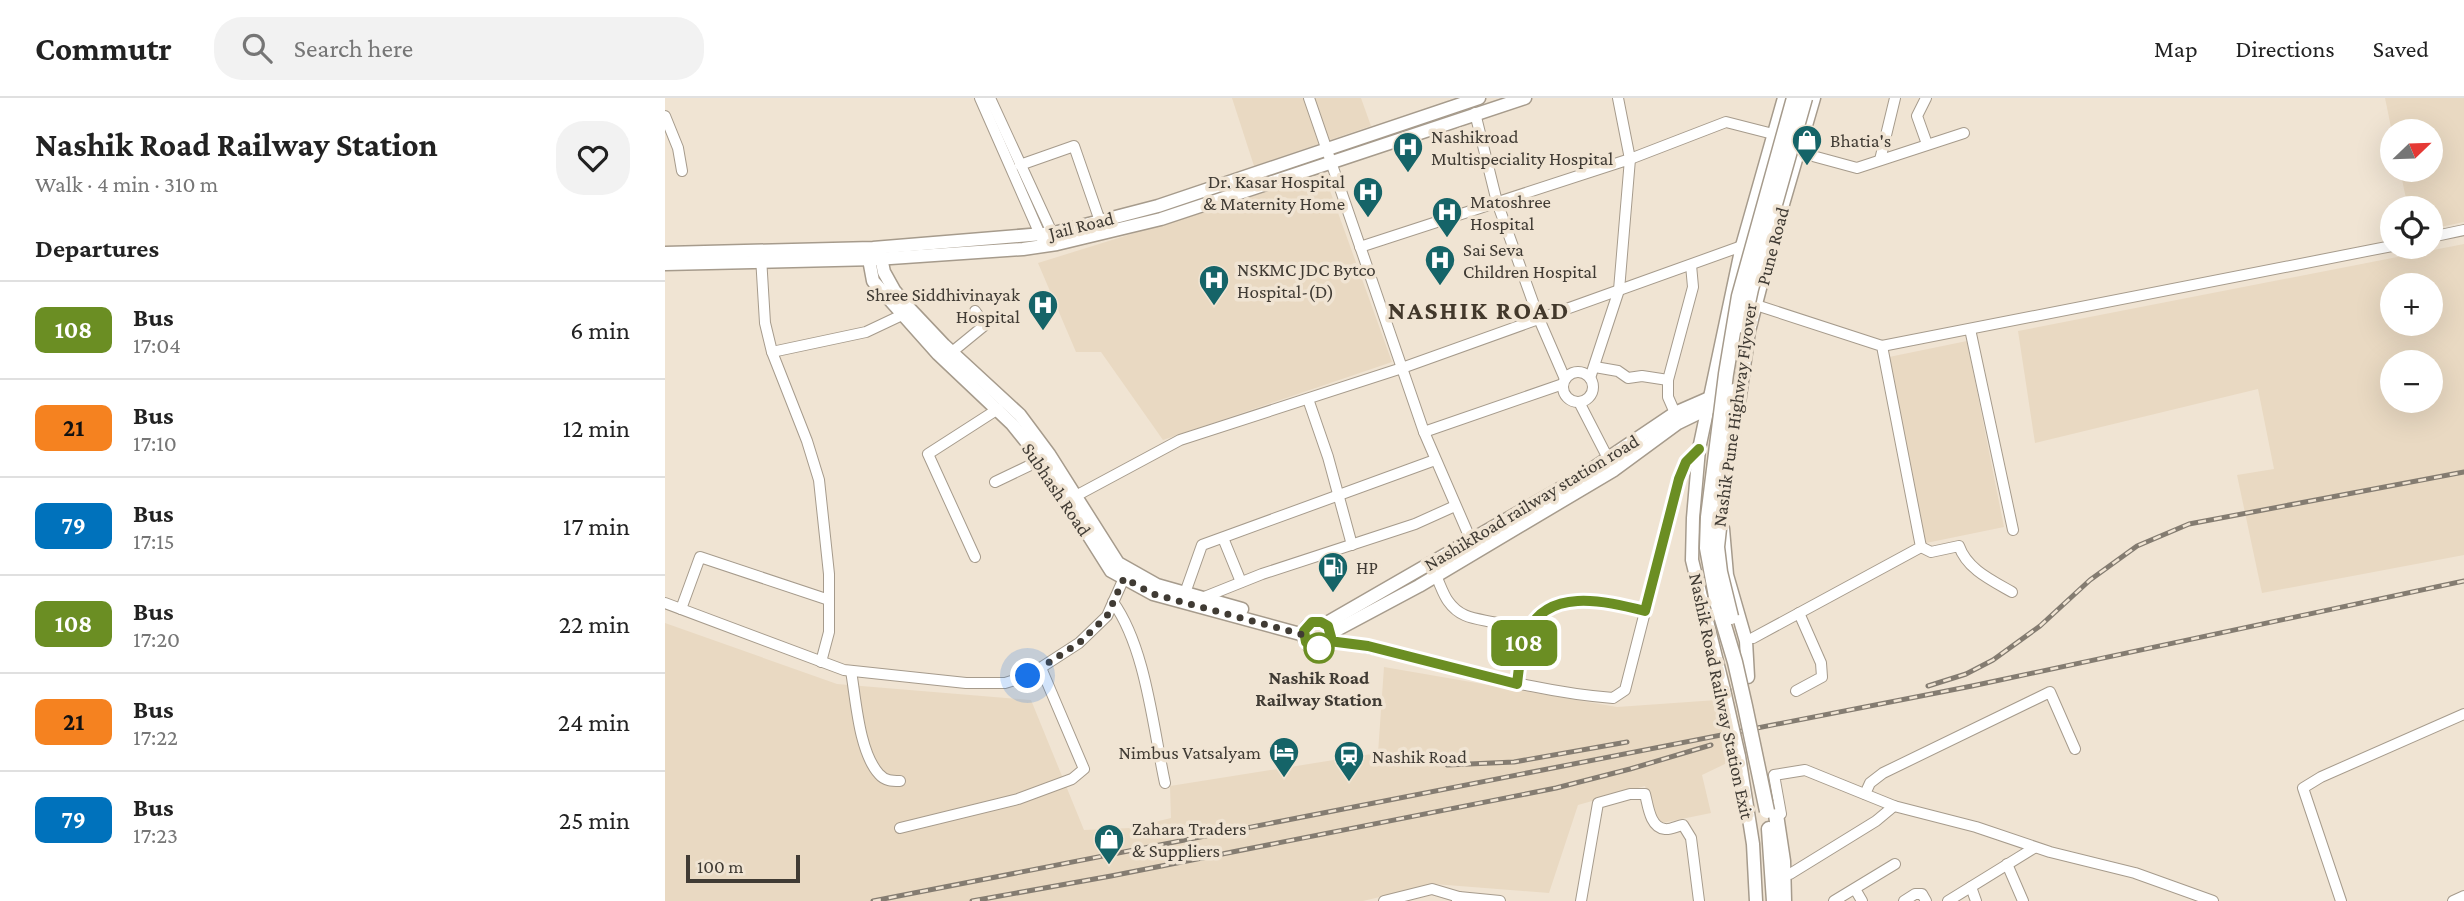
<!DOCTYPE html>
<meta charset="utf-8">
<style>
body{margin:0;font-family:"Crimson Pro",serif;background:#f2f2f2;color:#222;height:100vh;display:flex;flex-direction:column;font-size:26px;white-space:nowrap}
*{box-sizing:border-box;margin:0}
p{font-size:23px;color:#767676}
.icon{flex:none;width:38px;height:38px;fill:none;stroke:currentColor;stroke-width:2;stroke-linecap:round;stroke-linejoin:round}
.map{position:relative;flex:1;overflow:hidden}
.details{display:flex;flex-direction:column;background:#fff;width:665px}
.details>*{flex:none}
.badge{padding:0 14px;border-radius:10px;font-size:24px;line-height:46px}
.needle{width:46px;rotate:67deg}
.fabs{position:absolute;left:1715px;top:21px;display:grid;gap:14px}
.fabs a{display:grid;place-items:center;width:63px;height:63px;border-radius:50%;background:#fff;box-shadow:0 7px 28px #0002;font-size:35px}
.scale{position:absolute;left:21px;bottom:18px;width:114px;box-sizing:border-box;padding-left:7px;border:4px solid #403b34;border-top:0;font-size:19px;line-height:24px;white-space:nowrap;color:#403b34;-webkit-text-stroke:5px #f0e4d3;paint-order:stroke}
.you{position:absolute;width:35px;height:35px;margin:-18px;border:5px solid #fff;border-radius:50%;background:#1a73e8;box-shadow:0 0 0 10px #1a73e833}
.map>.badge{position:absolute;translate:-50% -50%;box-shadow:0 0 0 4px #fff}
h2{padding:0 35px;font-size:26px;line-height:63px}
.round{display:grid;place-items:center;flex:none;width:74px;height:74px;border-radius:28px;background:#f2f2f2}
.summary{display:flex;align-items:center;justify-content:space-between;height:119px;padding:0 35px}
h1{font-size:33px;font-weight:700;line-height:52px}
ul{padding:0;list-style:none}
li{display:flex;align-items:center;gap:21px;height:98px;padding:0 35px;border-top:2px solid #e0e0e0}
li div{flex:1}
li b{display:block;font-size:26px}
li em{font-style:normal}
li .badge{min-width:77px;font-weight:700;text-align:center}
header{display:flex;align-items:center;gap:42px;box-sizing:border-box;height:98px;padding:0 35px;background:#fff;border-bottom:2px solid #e0e0e0}
header strong{font-size:33px}
nav{display:flex;gap:38px;margin-inline-start:auto;font-size:24px}
.search{width:490px;height:63px;background:#f2f2f2;display:flex;align-items:center;gap:18px;box-sizing:border-box;padding:0 24px;border-radius:28px;color:#767676;font-size:26px}
main{display:flex;flex:1;min-height:0}
.map>svg:first-child{display:block}
</style>
<header>
<strong>Commutr</strong>
<div class="search"><svg class="icon" aria-label="search" viewBox="0 0 24 24"><circle cx="10" cy="10" r="6"/><path d="M15 15l6 6"/></svg>Search here</div>
<nav><a>Map</a><a>Directions</a><a>Saved</a></nav>
</header>
<main>
<section class="details">
<div class="summary"><div><h1>Nashik Road Railway Station</h1><p>Walk · 4 min · 310 m</p></div><a class="round"><svg class="icon" aria-label="heart" viewBox="0 0 24 24"><path d="M12 20l-8-8c-3-5 5-10 8-4 3-6 11-1 8 4z"/></svg></a></div>
<h2>Departures</h2>
<ul>
<li><span class="badge" style="background:#6b8e23;color:#fff">108</span><div><b>Bus</b><p>17:04</p></div><em>6 min</em></li>
<li><span class="badge" style="background:#f58220;color:#111">21</span><div><b>Bus</b><p>17:10</p></div><em>12 min</em></li>
<li><span class="badge" style="background:#0072bc;color:#fff">79</span><div><b>Bus</b><p>17:15</p></div><em>17 min</em></li>
<li><span class="badge" style="background:#6b8e23;color:#fff">108</span><div><b>Bus</b><p>17:20</p></div><em>22 min</em></li>
<li><span class="badge" style="background:#f58220;color:#111">21</span><div><b>Bus</b><p>17:22</p></div><em>24 min</em></li>
<li><span class="badge" style="background:#0072bc;color:#fff">79</span><div><b>Bus</b><p>17:23</p></div><em>25 min</em></li>
</ul>
</section>
<div class="map">
<svg width="1799" height="803" viewBox="0 0 1799 803">
<rect width="100%" height="100%" fill="#f0e4d3"/>
<g fill="#e9d9c2" fill-rule="evenodd">
<polygon points="567,0 696,0 706,28 589,68"/>
<polygon points="1720,0 1799,0 1799,124 1766,131 1766,110 1743,110 1735,72 1766,72 1766,33 1727,34"/>
<polygon points="659,76 727,264 498,342 436,254 411,254 373,165"/>
<path d="M1799,146V457L1597,495L1572,377L1609,371L1593,291L1370,345L1353,233ZM1766,187V226H1727V187ZM1766,264V303H1727V264Z"/>
<polygon points="1302,243 1339,429 1261,445 1224,259"/>
<polygon points="0,525 172,586 366,602 419,732 465,730 506,720 505,688 713,655 719,569 952,609 1052,602 1062,665 1037,677 1046,715 992,726 980,688 913,707 884,795 769,786 698,803 0,803"/>
</g>
<g fill="none" stroke-linecap="round" stroke-linejoin="round">
<g stroke="#a69b8c" stroke-width="12">
<g id="minor">
<polyline points="315,0 377,141"/>
<polyline points="325,0 389,139"/>
<polyline points="644,0 759,334 811,454"/>
<polyline points="953,0 965,61 1061,24 1108,36"/>
<polyline points="1261,0 1252,18 1262,46"/>
<polyline points="810,15 832,104 874,221 900,281"/>
<polyline points="0,18 13,50 17,73"/>
<polyline points="1133,54 1192,70 1299,35"/>
<polyline points="1215,62 1230,0"/>
<polyline points="355,67 409,48 435,123"/>
<polyline points="1766,139 1799,132"/>
<polyline points="695,149 965,61 954,192 925,280"/>
<polyline points="96,159 100,225 107,254 142,343 154,382 164,476 164,534 156,564"/>
<polyline points="1305,231 1348,432"/>
<polyline points="1217,248 1727,148"/>
<polyline points="107,254 201,234 237,217"/>
<polyline points="287,254 320,227 310,213"/>
<polyline points="930,269 953,273 963,280 977,278 1003,282"/>
<circle cx="913" cy="289" r="15"/>
<polyline points="643,301 663,359 687,447"/>
<polyline points="914,304 949,372"/>
<polyline points="1010,315 1003,299 1003,282 1028,189 1026,167"/>
<polyline points="759,334 898,286"/>
<polyline points="330,384 376,362"/>
<polyline points="407,400 515,342 737,270 1077,148"/>
<polyline points="558,440 576,484"/>
<path d="M1256,449L1266,454L1294,448C1302,471 1326,482 1347,494"/>
<polyline points="310,459 263,356 333,311"/>
<path d="M771,478C775,486 778,496 783,503C797,523 815,520 836,526C845,528 853,532 861,537"/>
<polyline points="520,495 537,447 770,362"/>
<polyline points="537,500 597,476 750,426 790,408"/>
<path d="M448,504C481,550 488,630 500,685"/>
<polyline points="0,505 179,572 301,585 340,585 363,578 414,545 442,518 459,480"/>
<polyline points="16,511 35,459 164,502"/>
<polyline points="1088,540 1256,449 1217,248 1091,207"/>
<path d="M664,543C760,557 851,593 948,600L960,592L1014,381L1021,364L1034,351"/>
<path d="M186,573C191,602 194,654 214,676C220,683 227,683 235,683"/>
<path d="M852,586C854,570 855,553 861,538C881,488 940,503 980,513"/>
<polyline points="1131,593 1157,579 1156,565 1134,515"/>
<polyline points="1200,696 1205,685 1218,675 1385,594 1410,651"/>
<polyline points="1116,716 1109,677 1140,672 1229,708 1311,729 1385,754 1470,775 1548,803"/>
<polyline points="235,730 353,701 407,681 419,671 376,570"/>
<polyline points="1342,766 1358,803"/>
<polyline points="1125,776 1211,723 1229,708"/>
<polyline points="1306,789 1311,803"/>
<polyline points="1190,791 1197,803"/>
<polyline points="719,803 767,791 794,799"/>
<polyline points="792,803 794,799 835,803"/>
<path d="M916,803L933,705L965,696H980C983,707 985,730 1000,731C1005,732 1012,728 1018,727L1026,740L1034,803"/>
<polyline points="1169,803 1230,766"/>
<polyline points="1239,803 1250,796 1257,796 1261,803"/>
<polyline points="1283,803 1369,750"/>
<polyline points="1676,803 1638,690 1656,679 1799,616"/>
<polyline points="1788,803 1799,798"/>
</g>
</g>
<g stroke="#a69b8c" stroke-width="15">
<g id="major">
<polyline points="0,155 208,150 389,135 493,108 814,0"/>
<polyline points="215,155 219,174 229,192 245,211 279,247 355,317 384,356 453,465 492,487 577,511"/>
<polyline points="203,156 208,183 273,256 347,326 376,362 446,473 488,496 639,537"/>
<polyline points="0,166 211,161 358,151 392,146 496,121 860,0"/>
<polyline points="1074,305 1084,233 1107,144 1149,0"/>
<polyline points="1058,431 1062,477 1081,543 1083,579"/>
<circle cx="652" cy="537" r="13"/>
<polyline points="660,526 915,379 1010,315 1049,298"/>
<polyline points="666,535 754,488 949,372 1013,325 1048,308"/>
<polyline points="1059,592 1027,462 1028,420 1034,351 1077,148 1119,0"/>
<polyline points="1074,658 1088,746 1091,803"/>
</g>
</g>
<g stroke="#a69b8c" stroke-width="17">
<g id="highway">
<polyline points="1110,710 1118,763 1119,803"/>
<polyline points="1104,731 1109,803"/>
</g>
</g>
<use href="#minor" stroke="#fff" stroke-width="10"/>
<use href="#major" stroke="#fff" stroke-width="12"/>
<use href="#highway" stroke="#fff" stroke-width="14"/>
<g stroke="#847c71" stroke-width="5">
<g id="rail">
<polyline points="1263,588 1301,576 1328,562 1375,528 1425,482 1472,448 1524,426 1799,374"/>
<polyline points="782,667 849,664 962,644"/>
<polyline points="208,803 1307,588 1799,483"/>
<polyline points="307,803 446,778 891,690 965,671 1046,647"/>
</g>
</g>
<use href="#rail" stroke="#f0e4d3" stroke-width="2.5" stroke-dasharray="8" stroke-linecap="butt"/>
<g stroke="#a69b8c" stroke-width="15" stroke-linecap="butt">
<polyline id="major-bridge" points="1059,592 1074,658"/>
</g>
<g stroke="#a69b8c" stroke-width="17" stroke-linecap="butt">
<g id="highway-bridge">
<polyline points="1078,228 1086,191 1140,0"/>
<polyline points="1066,519 1055,474 1052,449 1069,293"/>
<polyline points="1102,713 1080,608 1070,564 1052,504 1042,450 1043,419 1061,276 1074,198 1129,0"/>
</g>
</g>
<use href="#major-bridge" stroke="#fff" stroke-width="12"/>
<use href="#highway-bridge" stroke="#fff" stroke-width="14"/>
</g>
<g fill="none" stroke-linecap="round" stroke-linejoin="round">
<g stroke="#fff" stroke-width="16">
<path id="line" d="M666,539L663,528L656,524H647L639,533L641,544L650,550L658,549L664,543L703,548L852,586C854,570 855,553 861,538C880,488 940,503 980,513L1014,381L1021,364L1034,351"/>
</g>
<use href="#line" stroke="#6b8e23" stroke-width="10"/>
<polyline stroke="#403b34" stroke-width="7" stroke-dasharray="0 12.6" points="363,578 414,545 442,518 459,480 488,496 639,537 643,546 654,550"/>
</g>
<defs>
<g id="shop-pin" transform="scale(1.575)"><path d="M0 17L-7.5 6A9.5 9.5 0 1 1 7.5 6Z" fill="#156468" stroke="#f0e4d3"/><path d="M-5-2.5h2.3a2.7 3.5 0 0 1 5.4 0H5L5.5 6h-11ZM-1.5-2.5h3a1.5 2.3 0 0 0-3 0Z" fill="#fff"/></g>
<g id="hospital-pin" transform="scale(1.575)"><path d="M0 17L-7.5 6A9.5 9.5 0 1 1 7.5 6Z" fill="#156468" stroke="#f0e4d3"/><path d="M-5-5h3v3.5h4V-5h3V5h-3V1.5h-4V5h-3Z" fill="#fff"/></g>
<g id="fuel-pin" transform="scale(1.575)"><path d="M0 17L-7.5 6A9.5 9.5 0 1 1 7.5 6Z" fill="#156468" stroke="#f0e4d3"/><path d="M-5.5-6h7V0h2V4h1.3V-2.5L3-4.5l.8-.8L6-3V5H2.5V1h-1V6h-7ZM-4.2-4.7v3.2H.2V-4.7Z" fill="#fff"/></g>
<g id="hotel-pin" transform="scale(1.575)"><path d="M0 17L-7.5 6A9.5 9.5 0 1 1 7.5 6Z" fill="#156468" stroke="#f0e4d3"/><path d="M-6-4.5h1.5V1H6V5H4.5V3h-9V5H-6ZM-4 0a1.8 1.8 0 1 1 3.6 0ZM.5 0V-2.5h3Q6-2.5 6 0Z" fill="#fff"/></g>
<g id="station-pin" transform="scale(1.575)"><path d="M0 17L-7.5 6A9.5 9.5 0 1 1 7.5 6Z" fill="#156468" stroke="#f0e4d3"/><path d="M-3-6H3Q5-6 5-4V2Q5 4 3 4L4.5 6H3L1.5 4h-3L-3 6H-4.5L-3 4Q-5 4-5 2V-4Q-5-6-3-6ZM-3.5-4v3h7v-3ZM-3.5 1v1.5H-2V1ZM2 1v1.5H3.5V1Z" fill="#fff"/></g>
</defs>
<g fill-rule="evenodd">
<use href="#shop-pin" x="1142" y="42"/>
<use href="#hospital-pin" x="743" y="49"/>
<use href="#hospital-pin" x="703" y="94"/>
<use href="#hospital-pin" x="782" y="114"/>
<use href="#hospital-pin" x="775" y="162"/>
<use href="#hospital-pin" x="549" y="182"/>
<use href="#hospital-pin" x="378" y="207"/>
<use href="#fuel-pin" x="668" y="469"/>
<use href="#hotel-pin" x="619" y="654"/>
<use href="#station-pin" x="684" y="658"/>
<use href="#shop-pin" x="444" y="741"/>
</g>
<circle fill="#fff" stroke="#6b8e23" stroke-width="3.5" cx="654" cy="550" r="14"/>
<g text-anchor="middle" stroke-width="7" stroke-linejoin="round" paint-order="stroke">
<g font-size="19" fill="#403b34" stroke="#f0e4d3" text-anchor="start">
<text x="766" y="45">Nashikroad<tspan x="766" dy="22">Multispeciality Hospital</tspan></text>
<text x="1165" y="49">Bhatia's</text>
<text x="680" y="90" text-anchor="end">Dr. Kasar Hospital<tspan x="680" dy="22">&amp; Maternity Home</tspan></text>
<text x="805" y="110">Matoshree<tspan x="805" dy="22">Hospital</tspan></text>
<text x="798" y="158">Sai Seva<tspan x="798" dy="22">Children Hospital</tspan></text>
<text x="572" y="178">NSKMC JDC Bytco<tspan x="572" dy="22">Hospital-(D)</tspan></text>
<text x="355" y="203" text-anchor="end">Shree Siddhivinayak<tspan x="355" dy="22">Hospital</tspan></text>
<text x="691" y="476">HP</text>
<text x="596" y="661" text-anchor="end">Nimbus Vatsalyam</text>
<text x="707" y="665">Nashik Road</text>
<text x="467" y="737">Zahara Traders<tspan x="467" dy="22">&amp; Suppliers</tspan></text>
</g>
<g font-size="19" fill="#403b34" stroke="#f0e4d3">
<text transform="translate(416 127) rotate(-14)" y="7">Jail Road</text>
<text transform="translate(1107 148) rotate(-75)" y="7">Pune Road</text>
<text transform="translate(1069 317) rotate(-82)" y="7">Nashik Pune Highway Flyover</text>
<text transform="translate(392 391) rotate(56)" y="7">Subhash Road</text>
<text transform="translate(866 404) rotate(-31)" y="7">NashikRoad railway station road</text>
<text transform="translate(1057 598) rotate(78)" y="7">Nashik Road Railway Station Exit</text>
</g>
<g font-size="19" font-weight="bold" fill="#403b34" stroke="#f0e4d3">
<text x="654" y="586">Nashik Road<tspan x="654" dy="22">Railway Station</tspan></text>
</g>
<g font-size="26" font-weight="bold" letter-spacing="2" fill="#42382b" stroke="#f0e4d3">
<text x="814" y="221">NASHIK ROAD</text>
</g>
</g>
</svg>
<div class="fabs">
<a><svg class="needle" viewBox="-14 -14 28 28"><path d="M0-13l5 13h-10z" fill="#e53935"/><path d="M0 13l5-13h-10z" fill="#767676"/></svg></a>
<a><svg class="icon" aria-label="locate" viewBox="0 0 24 24"><circle cx="12" cy="12" r="6"/><path d="M12 2v4M12 18v4M2 12h4M18 12h4"/></svg></a>
<a>+</a>
<a>−</a>
</div>
<div class="scale">100 m</div>
<div class="you" style="left:363px;top:578px"></div>
<b class="badge" style="left:859px;top:545px;background:#6b8e23;color:#fff">108</b>
</div>
</main>
